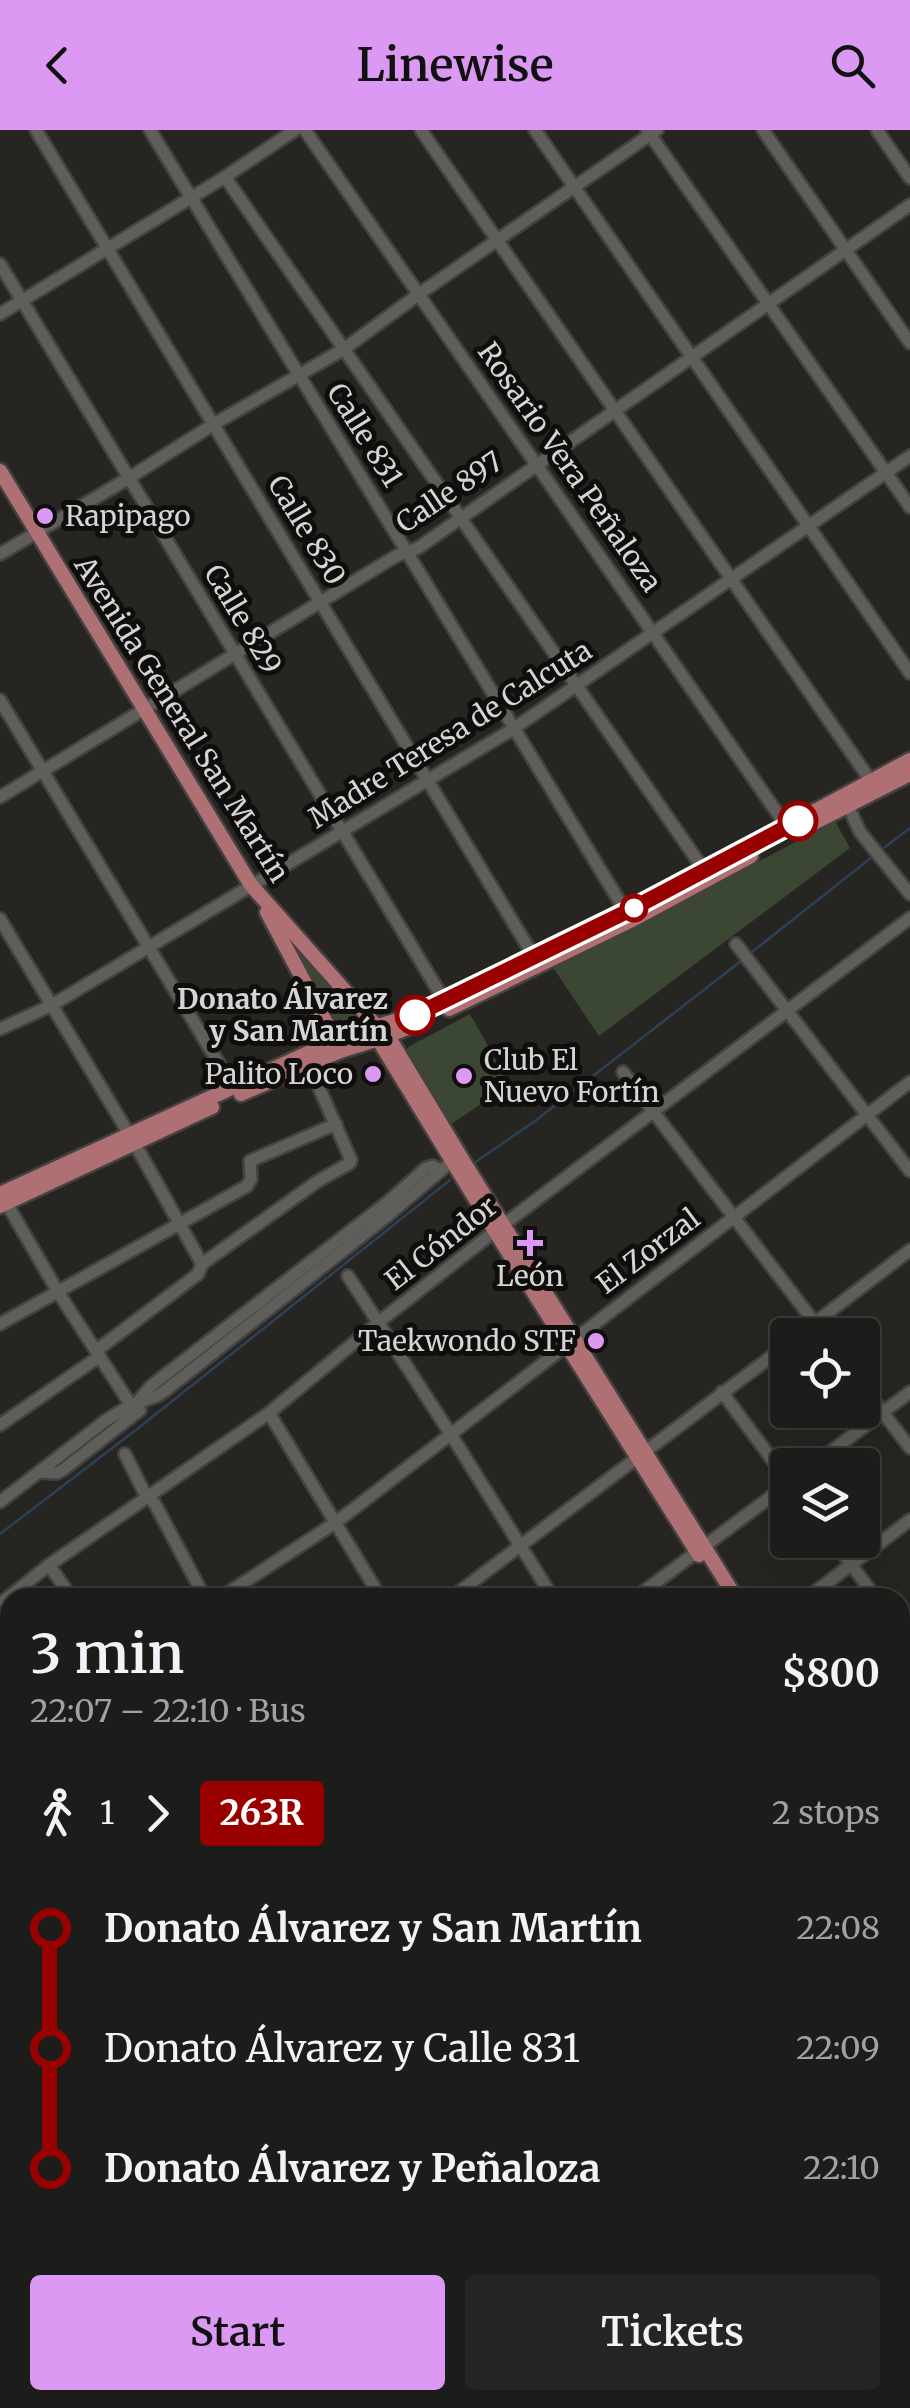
<!DOCTYPE html>
<meta charset="utf-8">
<style>
body{margin:0;font-family:Merriweather,serif;background:#252523;color:#f1f3f6;height:100vh;display:flex;flex-direction:column;font-size:38px;white-space:nowrap}
*{box-sizing:border-box;margin:0}
p{font-size:32px;color:#a0a1a2}
.icon{flex:none;width:55px;height:55px;fill:none;stroke:currentColor;stroke-width:2;stroke-linecap:round;stroke-linejoin:round}
.map{position:relative;flex:1;overflow:hidden}
.panel{position:absolute;left:0px;top:1458px;width:910px;height:822px;display:flex;flex-direction:column;background:#1c1c1a;border-radius:30px 30px 0 0;box-shadow:0 10px 40px #0002,0 0 0 2px #3a3a39}
.panel>*{flex:none}
.badge{padding:0 20px;border-radius:8px;font-size:35px;line-height:65px}
.tools{position:absolute;left:770px;top:1188px;display:grid;gap:20px}
.tools a{display:grid;place-items:center;width:110px;height:110px;border-radius:10px;background:#1c1c1a;box-shadow:0 10px 40px #0002,0 0 0 2px #3a3a39;font-size:50px}
.map>.badge{position:absolute;translate:-50% -50%;box-shadow:0 0 0 5px #fff}
.legs{display:flex;align-items:center;gap:15px;height:110px;padding:0 30px;font-size:32px}
.legs p{margin-inline-start:auto}
.summary{display:flex;align-items:center;justify-content:space-between;height:170px;padding:0 30px}
h1{font-size:55px;font-weight:600;line-height:75px}
.action{display:flex;gap:20px;margin-top:auto;padding:20px 30px}
.action a{flex:1;height:115px;border-radius:10px;background:#dc99f4;color:#111;font-size:40px;font-weight:600;line-height:115px;text-align:center}
.action a+a{background:#252523;color:#f1f3f6}
ul{padding:0 30px;list-style:none}
li{display:flex;align-items:center;gap:35px;height:120px;font-size:38px}
li i{display:grid;place-items:center;width:15px;height:100%;margin:0 12px;background:currentColor}
li i::after{content:'';width:25px;height:25px;margin:-12px;border:8px solid;border-radius:50%;background:#1c1c1a}
li p{margin-inline-start:auto}
li:first-child i{background:linear-gradient(#0000 50%,currentColor 0)}
li:last-child i{background:linear-gradient(currentColor 50%,#0000 0)}
header{display:flex;justify-content:space-between;align-items:center;height:130px;padding:0 30px;background:#dc99f4;color:#111;font-size:45px;font-weight:600}
.map>svg:first-child{display:block}
</style>
<header><svg class="icon" aria-label="back" viewBox="0 0 24 24"><path d="M15 5l-7 7 7 7"/></svg>Linewise<svg class="icon" aria-label="search" viewBox="0 0 24 24"><circle cx="10" cy="10" r="6"/><path d="M15 15l6 6"/></svg></header>
<div class="map">
<svg width="910" height="2278" viewBox="0 0 910 2278">
<rect width="100%" height="100%" fill="#262522"/>
<g fill="#3b4733">
<polygon points="835,691 850,718 599,906 552,836 684,771"/>
<polygon points="286,803 364,895 336,902 283,804"/>
<polygon points="470,884 510,955 451,994 407,921 408,917"/>
</g>
<g fill="none" stroke-linecap="round" stroke-linejoin="round">
<g stroke="#2d4156" stroke-width="2.5">
<polyline points="885,717 910,698"/>
<polyline points="752,822 872,727"/>
<polyline points="474,1033 535,991 741,831"/>
<polyline points="0,1404 141,1296 450,1050"/>
<polyline points="0,1496 10,1502"/>
<polyline points="480,2270 487,2278"/>
</g>
<g stroke="#434240" stroke-width="16">
<g id="minor">
<polyline points="36,0 534,827"/>
<polyline points="150,0 629,787"/>
<polyline points="305,0 789,700"/>
<polyline points="421,0 875,657"/>
<polyline points="535,0 910,543"/>
<polyline points="647,0 910,377"/>
<polyline points="763,0 910,213"/>
<polyline points="877,0 910,48"/>
<polyline points="225,47 704,740"/>
<polyline points="0,134 444,870"/>
<polyline points="0,184 225,47 295,0"/>
<polyline points="0,424 129,348 214,294 344,219 419,164 657,0"/>
<polyline points="0,570 233,957"/>
<polyline points="0,667 396,426 418,418 910,75"/>
<polyline points="848,676 860,702 910,764"/>
<polyline points="0,789 135,1014 202,1134"/>
<polyline points="736,814 910,1041"/>
<polyline points="0,899 52,875 513,599 910,326"/>
<polyline points="623,942 824,1205"/>
<polyline points="3,1067 58,1162 136,1283"/>
<polyline points="348,1146 450,1303 553,1468"/>
<polyline points="0,1194 247,1056 251,1049 250,1031 336,994"/>
<polyline points="799,1205 910,1120"/>
<polyline points="97,1220 198,1144 202,1134 318,1051 350,1033 351,1030 309,935"/>
<polyline points="862,1255 910,1318"/>
<polyline points="722,1262 788,1351"/>
<polyline points="139,1270 151,1256 389,1071 426,1038 433,1036 440,1040"/>
<polyline points="269,1283 381,1468"/>
<polyline points="0,1295 100,1226"/>
<polyline points="125,1324 144,1362 155,1374 205,1468"/>
<polyline points="813,1335 910,1262"/>
<polyline points="40,1342 57,1343 64,1339 140,1280"/>
<polyline points="0,1372 105,1291 131,1275 157,1266 166,1260 386,1087 458,1026"/>
<polyline points="833,1410 876,1468"/>
<polyline points="49,1435 72,1468"/>
<polyline points="220,1468 335,1393 910,952"/>
<polyline points="451,1468 788,1214"/>
<polyline points="635,1468 788,1354"/>
<polyline points="807,1468 910,1390"/>
<polyline points="0,1474 49,1435 269,1283 379,1192 495,1101 910,788"/>
<polyline points="900,1499 910,1512"/>
<polyline points="0,1546 10,1560"/>
<polyline points="900,1640 910,1633"/>
<polyline points="0,1709 10,1704"/>
<polyline points="0,1756 10,1771"/>
<polyline points="900,1809 910,1802"/>
<polyline points="0,1823 10,1817"/>
<polyline points="0,1903 10,1897"/>
<polyline points="0,1914 10,1930"/>
<polyline points="900,1973 910,1966"/>
<polyline points="0,1981 10,1975"/>
<polyline points="900,2026 910,2041"/>
<polyline points="0,2056 10,2050"/>
<polyline points="900,2094 910,2087"/>
<polyline points="0,2134 10,2128"/>
<polyline points="0,2188 10,2205"/>
<polyline points="900,2213 910,2206"/>
<polyline points="46,2270 50,2278"/>
<polyline points="196,2270 201,2278"/>
<polyline points="349,2270 354,2278"/>
<polyline points="462,2270 468,2278"/>
<polyline points="506,2270 513,2278"/>
<polyline points="710,2270 715,2278"/>
<polyline points="882,2270 888,2278"/>
<polyline points="78,2278 92,2270"/>
<polyline points="436,2278 451,2270"/>
<polyline points="651,2278 662,2270"/>
<polyline points="813,2278 823,2270"/>
</g>
</g>
<g stroke="#434240" stroke-width="19">
<g id="major">
<polyline points="0,341 251,755 377,897 388,906 465,1034 736,1468"/>
<polyline points="796,702 910,644"/>
<polyline points="267,782 339,917"/>
<polyline points="449,879 630,791 751,726"/>
<polyline points="377,903 378,909 495,1101 699,1425"/>
<polyline points="241,964 340,921 388,906 425,890"/>
<polyline points="0,1064 347,905 415,885 627,782 910,630"/>
<polyline points="0,1076 212,977"/>
<polyline points="900,1728 910,1744"/>
<polyline points="900,1746 910,1762"/>
</g>
</g>
<use href="#minor" stroke="#605e5b" stroke-width="11"/>
<use href="#major" stroke="#af7074" stroke-width="14"/>
</g>
<g fill="none" stroke-linecap="round" stroke-linejoin="round">
<g stroke="#fff" stroke-width="22">
<polyline id="line-1" points="415,885 626,782 798,691"/>
</g>
<use href="#line-1" stroke="#990100" stroke-width="15"/>
</g>
<g fill="#dc99f4" stroke="#0f0e0d" stroke-width="4">
<circle cx="45" cy="386" r="10"/>
<circle cx="373" cy="944" r="10"/>
<circle cx="464" cy="946" r="10"/>
<path d="M525 1098h10v10h10v10h-10v10h-10v-10h-10v-10h10z"/>
<circle cx="596" cy="1211" r="10"/>
</g>
<g fill="#fff" stroke="#990100" stroke-width="5">
<circle cx="798" cy="691" r="18"/>
<circle cx="634" cy="778" r="12"/>
<circle cx="415" cy="885" r="18"/>
</g>
<g text-anchor="middle" stroke-width="10" stroke-linejoin="round" paint-order="stroke">
<g font-size="28" fill="#d6d5d3" stroke="#0f0e0d">
<text transform="translate(365 305) rotate(58)" y="10">Calle 831</text>
<text transform="translate(570 337) rotate(55)" y="10">Rosario Vera Peñaloza</text>
<text transform="translate(449 362) rotate(-34)" y="10">Calle 897</text>
<text transform="translate(307 400) rotate(59)" y="10">Calle 830</text>
<text transform="translate(243 489) rotate(59)" y="10">Calle 829</text>
<text transform="translate(182 589) rotate(58)" y="10">Avenida General San Martín</text>
<text transform="translate(450 604) rotate(-32)" y="10">Madre Teresa de Calcuta</text>
<text transform="translate(441 1113) rotate(-38)" y="10">El Cóndor</text>
<text transform="translate(648 1121) rotate(-37)" y="10">El Zorzal</text>
</g>
<g font-size="28" fill="#d6d5d3" stroke="#0f0e0d" text-anchor="start">
<text x="65" y="396">Rapipago</text>
<text x="484" y="940">Club El<tspan x="484" dy="32">Nuevo Fortín</tspan></text>
<text x="353" y="954" text-anchor="end">Palito Loco</text>
<text x="530" y="1156" text-anchor="middle">León</text>
<text x="576" y="1221" text-anchor="end">Taekwondo STF</text>
</g>
<g font-size="28" font-weight="bold" fill="#d6d5d3" stroke="#0f0e0d" text-anchor="end">
<text x="388" y="879">Donato Álvarez<tspan x="388" dy="32">y San Martín</tspan></text>
</g>
</g>
</svg>
<div class="tools">
<a><svg class="icon" aria-label="locate" viewBox="0 0 24 24"><circle cx="12" cy="12" r="6"/><path d="M12 2v4M12 18v4M2 12h4M18 12h4"/></svg></a>
<a><svg class="icon" aria-label="layers" viewBox="0 0 24 24"><path d="M12 4l9 5-9 5-9-5zM3 14l9 5 9-5"/></svg></a>
</div>
<section class="panel">
<div class="summary"><div><h1>3 min</h1><p>22:07 – 22:10 · Bus</p></div><b>$800</b></div>
<div class="legs"><svg class="icon" aria-label="walk" viewBox="0 0 24 24"><circle cx="13" cy="4" r="2"/><path d="M13 8l-2 6 4 7M11 14l-3 7M7 12l3-4h3l4 4"/></svg>1<svg class="icon" aria-label="forward" viewBox="0 0 24 24"><path d="M9 5l7 7-7 7"/></svg><b class="badge" style="background:#990100;color:#fff">263R</b><p>2 stops</p></div>
<ul>
<li><i style="color:#990100"></i><b>Donato Álvarez y San Martín</b><p>22:08</p></li>
<li><i style="color:#990100"></i><span>Donato Álvarez y Calle 831</span><p>22:09</p></li>
<li><i style="color:#990100"></i><b>Donato Álvarez y Peñaloza</b><p>22:10</p></li>
</ul>
<div class="action"><a>Start</a><a>Tickets</a></div>
</section>
</div>
